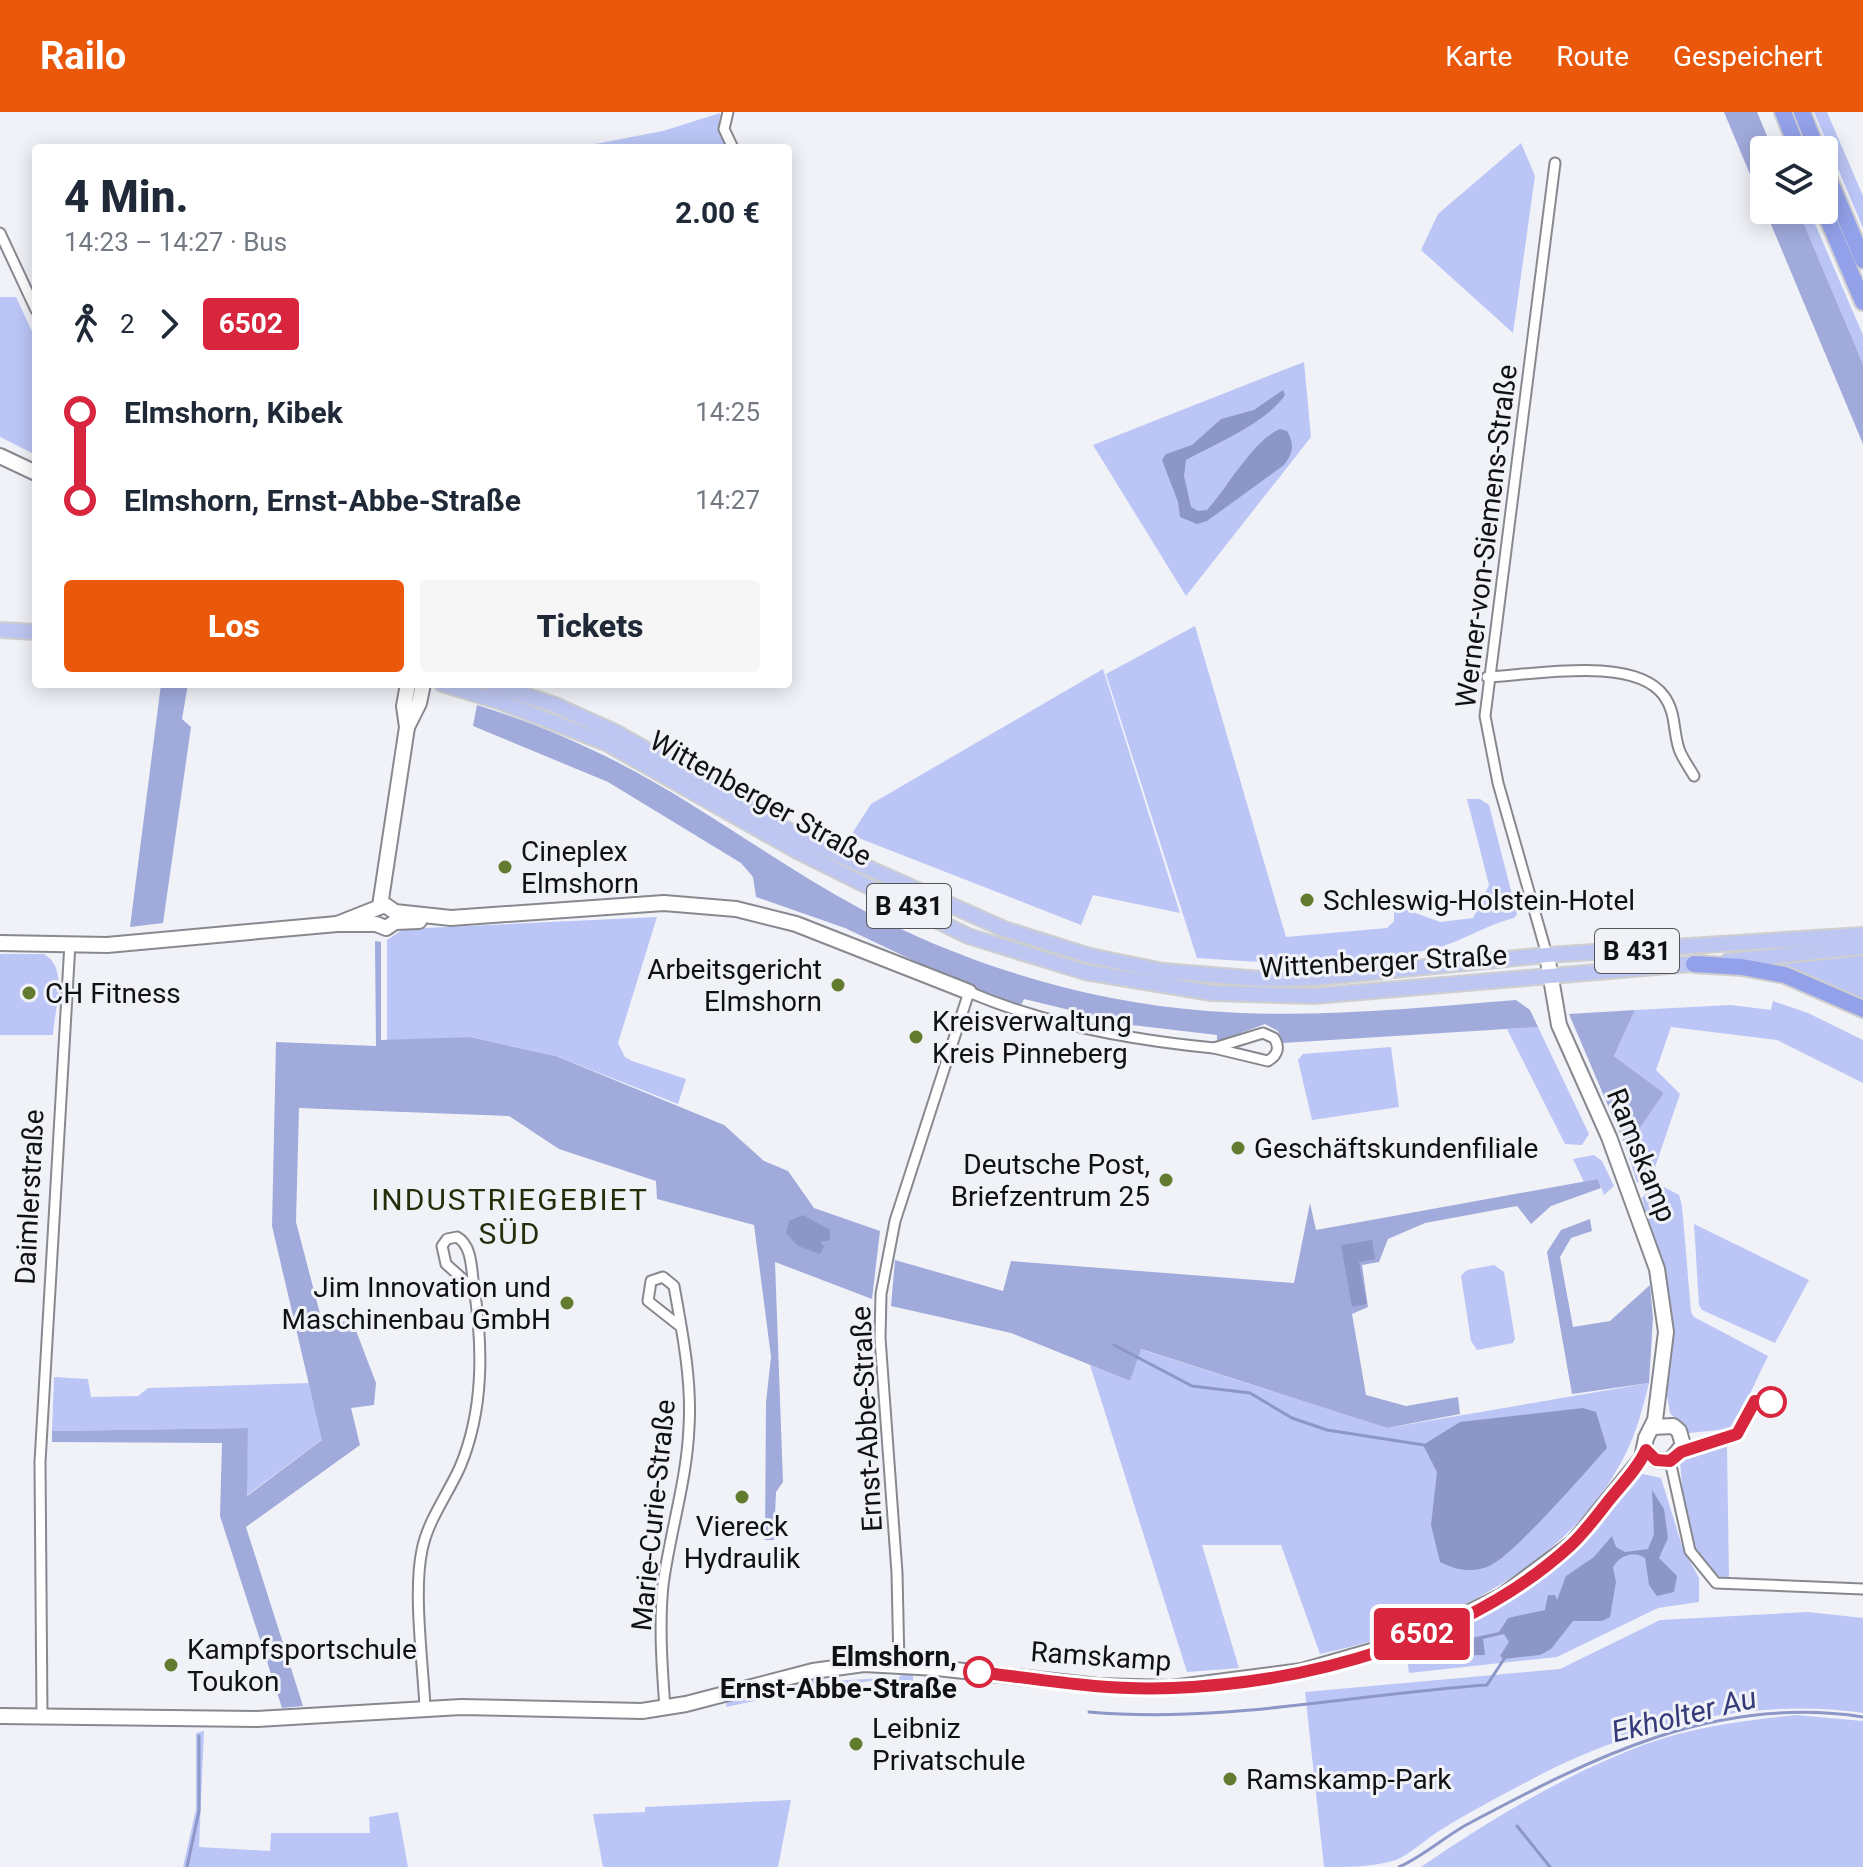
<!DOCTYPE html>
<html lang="de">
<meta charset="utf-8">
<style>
body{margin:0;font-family:Roboto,sans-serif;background:#f6f6f7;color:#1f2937;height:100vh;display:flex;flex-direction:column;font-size:30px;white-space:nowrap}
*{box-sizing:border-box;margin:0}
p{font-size:26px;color:#747a83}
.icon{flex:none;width:44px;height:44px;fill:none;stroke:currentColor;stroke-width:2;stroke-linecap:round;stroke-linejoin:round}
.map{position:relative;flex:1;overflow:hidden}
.drawer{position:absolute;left:32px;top:32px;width:760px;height:544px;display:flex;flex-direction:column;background:#fff;border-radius:8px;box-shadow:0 4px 20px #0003}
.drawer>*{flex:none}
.badge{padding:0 16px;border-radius:6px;font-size:28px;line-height:52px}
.buttons{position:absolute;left:1750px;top:24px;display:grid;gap:16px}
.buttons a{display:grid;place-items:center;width:88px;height:88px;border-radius:8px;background:#fff;box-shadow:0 4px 20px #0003;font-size:40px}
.map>.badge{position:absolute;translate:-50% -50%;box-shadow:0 0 0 4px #fff}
.legs{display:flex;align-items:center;gap:12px;height:88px;padding:0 32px;font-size:26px}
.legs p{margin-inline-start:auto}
.overview{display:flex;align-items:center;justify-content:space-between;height:136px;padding:0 32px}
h1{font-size:44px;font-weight:800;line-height:60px}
.action{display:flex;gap:16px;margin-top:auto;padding:16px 32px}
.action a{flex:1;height:92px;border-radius:8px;background:#ea580c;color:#fff;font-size:32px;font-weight:800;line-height:92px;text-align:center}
.action a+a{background:#f6f6f7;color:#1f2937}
ul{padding:0 32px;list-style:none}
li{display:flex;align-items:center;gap:28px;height:88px;font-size:30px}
li i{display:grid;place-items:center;width:12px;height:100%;margin:0 10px;background:currentColor}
li i::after{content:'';width:20px;height:20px;margin:-10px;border:6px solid;border-radius:50%;background:#fff}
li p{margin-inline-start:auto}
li:first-child i{background:linear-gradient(#0000 50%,currentColor 0)}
li:last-child i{background:linear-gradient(currentColor 50%,#0000 0)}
header{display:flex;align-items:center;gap:48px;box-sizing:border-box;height:112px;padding:0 40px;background:#ea580c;color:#fff}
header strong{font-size:38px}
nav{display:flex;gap:44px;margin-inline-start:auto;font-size:28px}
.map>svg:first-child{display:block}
</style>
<header>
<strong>Railo</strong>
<nav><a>Karte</a><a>Route</a><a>Gespeichert</a></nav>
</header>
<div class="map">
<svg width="1863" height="1755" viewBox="0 0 1863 1755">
<rect width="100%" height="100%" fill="#f0f2f8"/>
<g fill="#bbc6f6">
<polygon points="1814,0 1827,0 1863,84 1863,116"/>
<polygon points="720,1 719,17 727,36 574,36 663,19"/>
<polygon points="1521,31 1535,64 1513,221 1421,138 1438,102"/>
<polygon points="1798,98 1809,98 1863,223 1863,252"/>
<polygon points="0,185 16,185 36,228 36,343 0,325"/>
<polygon points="1304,250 1311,325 1186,484 1093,333"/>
<path d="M1195,514L1286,825L1387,816L1394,809V793L1440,810L1473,806L1489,773L1467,687H1480L1489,693L1517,802L1514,806C1486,813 1461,830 1433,837C1356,855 1275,852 1197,846L1106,562Z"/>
<polygon points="1103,557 1180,801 1093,783 1081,813 851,723 871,692"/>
<polygon points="657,805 618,931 625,945 632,949 686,967 678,992 556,944 471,925 387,929 387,828 403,817"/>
<polygon points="1863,838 1863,889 1764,851"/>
<path d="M0,842H44C70,857 54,898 53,923H0Z"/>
<polygon points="1773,889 1808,901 1863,928 1863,971 1777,928 1671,915 1656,958 1680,982 1653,1061 1637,1071 1626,1036 1664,981 1614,944 1635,898 1731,893 1771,898"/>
<polygon points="1538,915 1589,1022 1582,1033 1565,1032 1507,917"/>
<polygon points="1391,935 1399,995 1312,1008 1298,948 1303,942"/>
<polygon points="1594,1043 1602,1049 1614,1074 1604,1083 1598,1067 1584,1070 1573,1047"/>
<polygon points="1664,1075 1679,1083 1682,1094 1691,1200 1694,1205 1768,1244 1734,1315 1729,1317 1689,1321 1670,1301 1666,1278 1670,1195 1642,1086 1648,1079"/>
<polygon points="1694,1112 1809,1168 1775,1231 1702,1198 1699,1193"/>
<polygon points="1494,1153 1504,1160 1515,1227 1513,1231 1477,1238 1471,1229 1461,1164 1467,1158"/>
<path d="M1140,1237L1387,1316L1649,1271C1643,1295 1637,1319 1626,1341C1570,1455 1439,1517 1320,1542L1281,1433H1202L1239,1556L1187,1560L1090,1253L1130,1269Z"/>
<polygon points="54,1265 88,1267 91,1285 138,1284 148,1276 310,1271 323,1327 246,1384 248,1316 52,1319"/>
<path d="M1727,1334L1729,1466L1716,1464C1684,1435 1684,1392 1680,1351L1690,1342Z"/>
<path d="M1639,1361L1661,1366L1683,1437L1699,1466V1490L1658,1496L1557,1545L1409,1561L1406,1537C1499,1497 1582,1448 1639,1361Z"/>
<path d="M1808,1500L1863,1506V1601C1754,1585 1635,1613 1538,1664C1506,1681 1473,1698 1442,1717C1427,1726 1412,1741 1396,1748C1374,1755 1348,1755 1324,1755L1305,1580L1560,1557L1660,1508Z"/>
<polygon points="905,1560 913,1562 913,1569 870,1569 811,1579 812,1565 816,1570 899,1565"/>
<polygon points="793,1572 798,1580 726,1595 727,1587"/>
<path d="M1796,1603L1863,1609V1755H1421C1490,1708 1567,1661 1646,1632C1693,1615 1746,1608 1796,1603Z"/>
<polygon points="204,1619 199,1735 270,1739 271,1721 370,1721 369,1705 398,1700 408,1755 183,1755 196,1697 196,1621"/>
<polygon points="791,1688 778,1755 603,1755 593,1702 645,1700 645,1695"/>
</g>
<g fill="#a0abdc">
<polygon points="1724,0 1757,0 1773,38 1764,38 1764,96"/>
<polygon points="1765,98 1798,98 1863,252 1863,332"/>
<polygon points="161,572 188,572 182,607 191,615 163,811 130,815"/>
<path d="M477,593C525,608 572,627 617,650C701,693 777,752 861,797C966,853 1088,890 1208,899C1311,907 1414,896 1516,888L1530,898L1538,915L1283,931L1278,919L1265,912L1217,930V923L1132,913L1024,887L1021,893L969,875L845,816L756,785L753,765L741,751L608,670L473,614Z"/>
<polygon points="375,829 381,830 381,928 470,925 556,944 724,1013 764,1049 788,1059 814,1096 880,1119 872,1187 775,1150 783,1370 776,1380 774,1428 765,1428 766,1290 771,1245 754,1113 657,1087 656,1069 559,1037 509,1004 299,996 296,1110 323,1213 352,1208 376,1271 374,1293 351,1296 360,1333 246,1415 303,1594 282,1596 220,1404 222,1331 52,1330 52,1319 248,1316 247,1384 322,1328 272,1114 276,930 376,934"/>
<polygon points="1635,898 1614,944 1664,981 1626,1036 1569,902"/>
<polygon points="1598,1067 1601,1076 1551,1094 1531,1112 1517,1094 1425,1111 1388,1127 1379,1150 1362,1153 1368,1195 1352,1202 1366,1283 1406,1294 1458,1285 1460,1302 1387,1316 1141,1237 1130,1269 1011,1221 891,1194 895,1148 1003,1179 1011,1149 1294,1171 1310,1091 1316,1118"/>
<polygon points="1590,1107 1592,1119 1571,1126 1560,1145 1573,1215 1610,1209 1650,1173 1653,1206 1649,1271 1572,1282 1547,1140 1561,1118"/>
</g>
<g fill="#8c96c7">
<path d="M1283,278L1285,283C1266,311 1215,332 1186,348L1184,364L1191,395L1198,399L1207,398C1228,375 1252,329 1280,317L1287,319C1295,333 1293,341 1284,353L1207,409L1197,412L1180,405L1178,390L1162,348L1166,342L1192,333L1221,307L1254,298Z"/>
<polygon points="803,1103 830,1118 830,1128 820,1130 824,1135 820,1142 798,1134 786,1121 789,1109"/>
<polygon points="1372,1128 1375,1147 1359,1150 1367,1192 1352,1195 1341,1133"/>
<path d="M1583,1296L1596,1300L1607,1336C1587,1358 1510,1448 1487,1455C1468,1461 1457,1458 1440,1450L1431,1413L1437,1360L1423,1333L1460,1310Z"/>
<path d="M1652,1378L1664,1397L1668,1426L1659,1446L1677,1464L1674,1480L1657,1484L1649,1473L1645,1446C1633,1438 1620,1444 1613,1455L1616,1470L1610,1505L1602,1509H1573L1551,1537L1540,1543L1504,1547L1500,1544L1509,1530L1504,1522L1483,1527L1485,1543L1446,1544L1449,1531L1499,1520L1508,1506L1545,1498L1548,1483H1555L1557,1488L1566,1464L1594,1445L1612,1424L1616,1435L1625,1440L1648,1437L1654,1422Z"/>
</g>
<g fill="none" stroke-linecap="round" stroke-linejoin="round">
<g stroke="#8c96c7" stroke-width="3">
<polyline points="1114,1233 1192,1274 1250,1281 1292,1306 1327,1318 1424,1333"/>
<path d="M1089,1600C1221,1612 1355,1582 1487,1573L1504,1547"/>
<polyline points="1517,1714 1550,1755"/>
<polyline points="187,1755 199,1699 199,1624"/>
<path d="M1399,1755C1422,1745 1443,1726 1466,1713C1592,1646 1715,1582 1863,1605"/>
</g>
<g stroke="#88898f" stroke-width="13">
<g id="street">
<polyline points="728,0 724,17 733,36"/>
<polyline points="0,121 36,198"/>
<path d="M1487,565C1533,563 1635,543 1664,584C1676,600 1673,619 1679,637C1682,646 1689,655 1694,664"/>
<polyline points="1547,843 1498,671 1485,604 1555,51"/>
<path d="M1263,921L1274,926C1280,935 1278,943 1268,949L1214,936Z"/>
<polyline points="1670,1349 1690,1439 1716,1471 1863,1477"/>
<path d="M899,1553L897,1461L880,1226L881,1182L895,1109L969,880C1046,913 1131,928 1214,936"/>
<path d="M425,1596C423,1551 413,1480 422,1438C428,1408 448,1382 460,1355C484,1298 483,1235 474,1175C471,1159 473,1134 457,1125L447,1127L442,1134L446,1152L474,1177"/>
<path d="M665,1596C662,1556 659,1513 663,1473C670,1420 687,1368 689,1315C692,1268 682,1219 674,1174L663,1165L651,1169L648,1189L681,1215"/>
<polyline points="42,1604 40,1350 70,831"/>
</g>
</g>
<g stroke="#88898f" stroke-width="18">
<g id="secondary">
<polyline points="0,344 36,361"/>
<polyline points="407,615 419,591 423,572"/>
<polyline points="380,794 407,615 404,594 408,572"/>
<polyline points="337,812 385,793 395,800 451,806 664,791 736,797 796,812 969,880"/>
<polyline points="0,831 107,833 337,812 376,812 386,816 395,810 419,809"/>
<polyline points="1646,1338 1656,1348 1670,1349 1683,1333 1679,1319 1673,1314 1653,1315"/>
<polyline points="0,1604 257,1607 461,1595 642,1599 686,1592 813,1559 864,1552 937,1556 1098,1574 1171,1576 1302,1559 1389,1534 1437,1516 1502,1484 1573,1431 1642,1346 1646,1326 1655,1308 1666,1220 1657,1157 1609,1025 1559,913 1547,843"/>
</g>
</g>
<g stroke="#cfcfd0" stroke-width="18">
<g id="primary">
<polyline points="0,518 36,520"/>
<polyline points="442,572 501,590 606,631 797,739 968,824 1085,860 1212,881 1314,884 1703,851"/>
<polyline points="491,572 555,593 617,621 804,727 1004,817 1090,844 1163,859 1261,867 1314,866 1547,843 1863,823"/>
<polyline points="1728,849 1863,835"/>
</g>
</g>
<g stroke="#cfcfd0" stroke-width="20">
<g id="highway">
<polyline points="1783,0 1798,38"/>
<polyline points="1802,0 1817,38"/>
<polyline points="1824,55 1863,148"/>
<polyline points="1824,98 1863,190"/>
<polyline points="1694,852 1742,855 1785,863 1863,897"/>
</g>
</g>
<use href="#street" stroke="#fff" stroke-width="9"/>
<use href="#secondary" stroke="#fff" stroke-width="14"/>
<use href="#primary" stroke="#bec7f2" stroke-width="14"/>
<use href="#highway" stroke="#93a1ea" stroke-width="16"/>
</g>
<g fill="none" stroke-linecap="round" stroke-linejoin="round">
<g stroke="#fff" stroke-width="18">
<path id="line-1" d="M979,1560C1043,1568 1108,1579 1172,1576C1309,1571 1469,1527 1571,1433C1585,1420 1598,1402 1610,1387C1622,1372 1638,1356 1646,1338L1656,1348L1670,1349L1681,1340L1737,1322L1755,1289L1771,1290"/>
</g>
<use href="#line-1" stroke="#d7263d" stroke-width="12"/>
</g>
<g fill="#627b2e" stroke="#f0f2f8" stroke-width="3">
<circle cx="505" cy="755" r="8"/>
<circle cx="1307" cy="788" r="8"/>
<circle cx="838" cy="873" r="8"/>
<circle cx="29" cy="881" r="8"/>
<circle cx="916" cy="925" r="8"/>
<circle cx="1238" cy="1036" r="8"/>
<circle cx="1166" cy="1068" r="8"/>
<circle cx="567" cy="1191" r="8"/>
<circle cx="742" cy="1385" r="8"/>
<circle cx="171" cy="1553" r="8"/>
<circle cx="856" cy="1632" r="8"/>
<circle cx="1230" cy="1667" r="8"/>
</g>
<g fill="#fff" stroke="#d7263d" stroke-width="4">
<circle cx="1771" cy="1290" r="14"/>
<circle cx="979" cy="1560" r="14"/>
</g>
<g text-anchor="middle" stroke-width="6" stroke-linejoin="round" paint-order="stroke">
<g fill="#f0f2f8" stroke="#535458" stroke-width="2">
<rect x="867" y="772" width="84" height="44" rx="6"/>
<rect x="1595" y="817" width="84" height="44" rx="6"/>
</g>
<g font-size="26" font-weight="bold" fill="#101113">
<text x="909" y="803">B 431</text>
<text x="1637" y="848">B 431</text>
</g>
<g font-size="28" fill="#101113" stroke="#f0f2f8">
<text transform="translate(1486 424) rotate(-83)" y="10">Werner-von-Siemens-Straße</text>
<text transform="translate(761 686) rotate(29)" y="10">Wittenberger Straße</text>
<text transform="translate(1383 849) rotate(-3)" y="10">Wittenberger Straße</text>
<text transform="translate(1642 1043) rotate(68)" y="10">Ramskamp</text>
<text transform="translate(29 1085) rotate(-87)" y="10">Daimlerstraße</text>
<text transform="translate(866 1307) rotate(-93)" y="10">Ernst-Abbe-Straße</text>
<text transform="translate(653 1403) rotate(-84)" y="10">Marie-Curie-Straße</text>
<text transform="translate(1101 1544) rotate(4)" y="10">Ramskamp</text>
</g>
<g font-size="28" fill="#101113" stroke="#f0f2f8" text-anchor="start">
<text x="521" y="749">Cineplex<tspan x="521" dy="32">Elmshorn</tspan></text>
<text x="1323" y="798">Schleswig-Holstein-Hotel</text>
<text x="822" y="867" text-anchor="end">Arbeitsgericht<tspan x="822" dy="32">Elmshorn</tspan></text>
<text x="45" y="891">CH Fitness</text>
<text x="932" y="919">Kreisverwaltung<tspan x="932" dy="32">Kreis Pinneberg</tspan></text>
<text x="1254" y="1046">Geschäftskundenfiliale</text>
<text x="1150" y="1062" text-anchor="end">Deutsche Post,<tspan x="1150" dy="32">Briefzentrum 25</tspan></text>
<text x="551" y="1185" text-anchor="end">Jim Innovation und<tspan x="551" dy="32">Maschinenbau GmbH</tspan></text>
<text x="742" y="1424" text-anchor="middle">Viereck<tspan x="742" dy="32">Hydraulik</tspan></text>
<text x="187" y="1547">Kampfsportschule<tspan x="187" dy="32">Toukon</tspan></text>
<text x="872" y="1626">Leibniz<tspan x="872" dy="32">Privatschule</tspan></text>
<text x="1246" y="1677">Ramskamp-Park</text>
</g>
<g font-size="28" font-weight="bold" fill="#101113" stroke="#f0f2f8" text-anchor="end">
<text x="957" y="1554">Elmshorn,<tspan x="957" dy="32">Ernst-Abbe-Straße</tspan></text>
</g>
<g font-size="30" letter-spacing="2" fill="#232f09" stroke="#f0f2f8">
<text x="510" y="1098">INDUSTRIEGEBIET<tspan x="510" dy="34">SÜD</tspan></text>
</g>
<g font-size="30" font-style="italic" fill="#343b78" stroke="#f0f2f8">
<text transform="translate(1684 1603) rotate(-14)" y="10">Ekholter Au</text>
</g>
</g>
</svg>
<div class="buttons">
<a><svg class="icon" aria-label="layers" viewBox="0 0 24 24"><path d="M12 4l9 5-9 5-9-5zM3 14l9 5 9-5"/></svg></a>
</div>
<b class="badge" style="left:1422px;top:1522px;background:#d7263d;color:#fff">6502</b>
<section class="drawer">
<div class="overview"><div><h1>4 Min.</h1><p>14:23 – 14:27 · Bus</p></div><b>2.00 €</b></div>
<div class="legs"><svg class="icon" aria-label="walk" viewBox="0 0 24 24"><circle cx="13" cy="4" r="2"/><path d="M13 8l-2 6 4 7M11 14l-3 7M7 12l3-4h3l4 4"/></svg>2<svg class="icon" aria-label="forward" viewBox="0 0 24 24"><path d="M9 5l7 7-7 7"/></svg><b class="badge" style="background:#d7263d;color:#fff">6502</b></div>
<ul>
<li><i style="color:#d7263d"></i><b>Elmshorn, Kibek</b><p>14:25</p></li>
<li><i style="color:#d7263d"></i><b>Elmshorn, Ernst-Abbe-Straße</b><p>14:27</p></li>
</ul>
<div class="action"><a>Los</a><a>Tickets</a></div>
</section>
</div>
